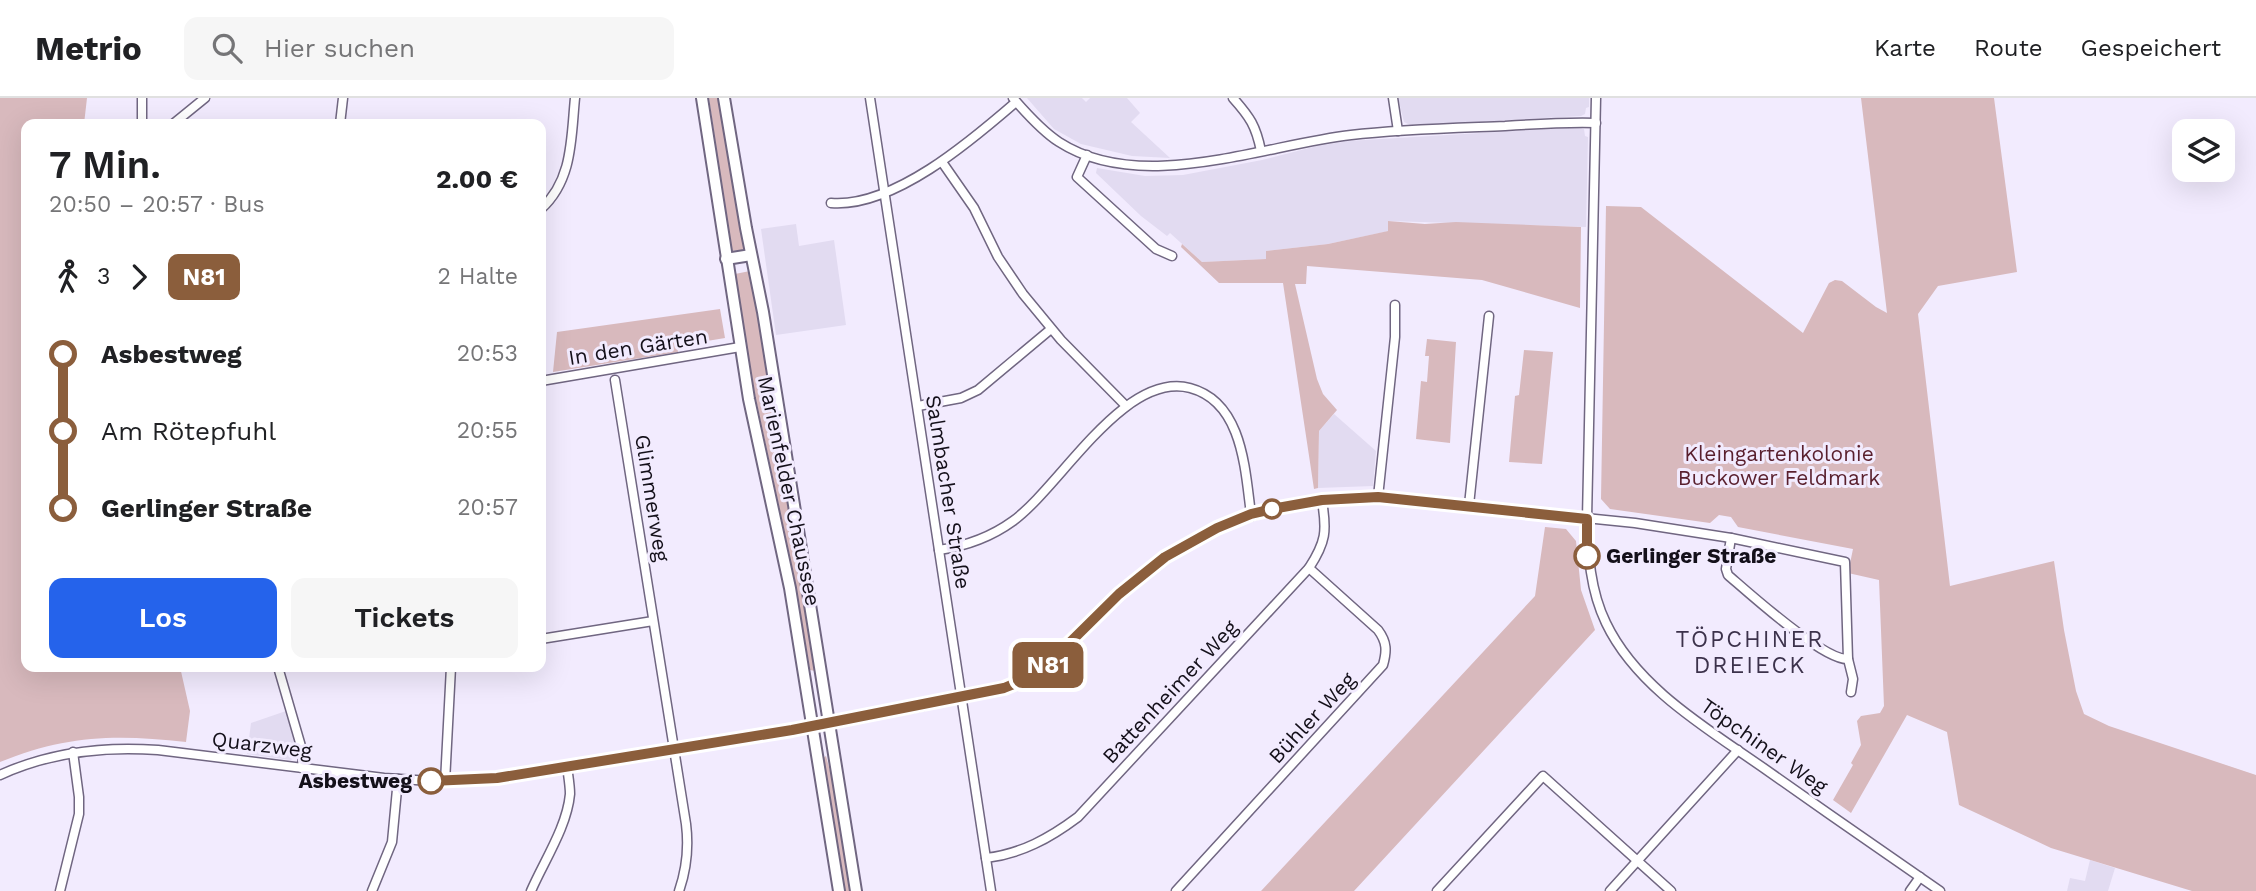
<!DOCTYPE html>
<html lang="de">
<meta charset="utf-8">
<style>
body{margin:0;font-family:"Work Sans",sans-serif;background:#f6f6f6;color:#202124;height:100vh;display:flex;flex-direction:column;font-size:26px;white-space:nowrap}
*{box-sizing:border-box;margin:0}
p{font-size:23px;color:#757577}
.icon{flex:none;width:38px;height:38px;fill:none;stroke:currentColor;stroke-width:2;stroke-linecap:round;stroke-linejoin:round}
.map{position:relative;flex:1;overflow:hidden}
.details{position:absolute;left:21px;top:21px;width:525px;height:553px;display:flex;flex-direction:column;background:#fff;border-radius:14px;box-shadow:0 7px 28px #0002}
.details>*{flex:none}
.badge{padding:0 14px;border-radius:10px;font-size:24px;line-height:46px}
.tools{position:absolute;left:2172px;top:21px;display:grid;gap:14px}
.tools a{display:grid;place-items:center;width:63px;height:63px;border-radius:14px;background:#fff;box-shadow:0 7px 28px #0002;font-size:35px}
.map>.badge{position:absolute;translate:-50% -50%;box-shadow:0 0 0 4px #fff}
.legs{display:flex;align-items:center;gap:10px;height:77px;padding:0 28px;font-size:23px}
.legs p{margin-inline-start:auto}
.head{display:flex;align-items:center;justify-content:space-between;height:119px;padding:0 28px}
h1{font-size:38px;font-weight:600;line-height:52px}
.primary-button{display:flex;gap:14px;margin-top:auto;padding:14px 28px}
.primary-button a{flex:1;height:80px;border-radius:14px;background:#2563eb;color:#fff;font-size:28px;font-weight:600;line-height:80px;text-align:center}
.primary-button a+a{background:#f6f6f6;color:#202124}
ul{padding:0 28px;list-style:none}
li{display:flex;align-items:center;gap:24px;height:77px;font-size:26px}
li i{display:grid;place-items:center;width:10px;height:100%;margin:0 9px;background:currentColor}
li i::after{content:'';width:18px;height:18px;margin:-9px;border:5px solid;border-radius:50%;background:#fff}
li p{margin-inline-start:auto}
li:first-child i{background:linear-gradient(#0000 50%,currentColor 0)}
li:last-child i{background:linear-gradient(currentColor 50%,#0000 0)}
header{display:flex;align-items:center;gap:42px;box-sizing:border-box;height:98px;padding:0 35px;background:#fff;border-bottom:2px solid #e0e0e0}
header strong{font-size:33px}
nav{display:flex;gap:38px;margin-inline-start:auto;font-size:24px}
.search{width:490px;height:63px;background:#f6f6f6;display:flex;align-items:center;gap:18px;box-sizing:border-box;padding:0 24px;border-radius:14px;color:#757577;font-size:26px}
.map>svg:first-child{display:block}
</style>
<header>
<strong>Metrio</strong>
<div class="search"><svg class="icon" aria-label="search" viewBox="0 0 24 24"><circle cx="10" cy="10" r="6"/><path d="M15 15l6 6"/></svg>Hier suchen</div>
<nav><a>Karte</a><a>Route</a><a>Gespeichert</a></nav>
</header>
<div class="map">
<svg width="2256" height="793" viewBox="0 0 2256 793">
<rect width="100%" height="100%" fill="#f2ebfe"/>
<g fill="#e2dbf1">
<polygon points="1027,0 1082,0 1086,4 1090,0 1127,0 1140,15 1131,24 1170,60 1132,58 1081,46 1054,31"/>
<polygon points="1398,0 1589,0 1589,9 1586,10 1585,16 1581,18 1412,28 1404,24"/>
<polygon points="1578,29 1584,31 1585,38 1588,39 1586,129 1388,123 1389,133 1328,146 1266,153 1266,161 1202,164 1170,135 1167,138 1141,118 1096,75 1097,70 1145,78 1183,77 1262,62 1317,48 1348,43"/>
<polygon points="796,126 799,148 834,142 846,227 776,237 761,131"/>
<polygon points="1334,316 1376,353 1373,388 1318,390 1319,333"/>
<polygon points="286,613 298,650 297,658 291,662 247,656 251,625"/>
<polygon points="2090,762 2115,770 2108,793 2067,793 2070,780 2085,783"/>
</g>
<g fill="#d8b9bd">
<path d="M0,0H87L84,26H26V569H180L190,613L186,644C117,636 65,637 0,664Z"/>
<polygon points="709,0 718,0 745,149 742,152 731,153"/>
<polygon points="1861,0 1994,0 2017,174 1938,188 1918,216 1950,488 2054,463 2064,532 2076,593 2084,616 2109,628 2256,677 2256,793 2192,793 2051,750 1959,707 1947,634 1907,617 1851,715 1833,702 1853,667 1851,665 1861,647 1857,623 1861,618 1880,615 1884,608 1879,482 1848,475 1853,451 1738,429 1731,419 1719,417 1710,425 1610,411 1601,401 1606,108 1641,109 1803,235 1829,185 1835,182 1842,183 1876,209 1887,215"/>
<polygon points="1388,123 1425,126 1456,124 1581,129 1580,210 1482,182 1307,168 1306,186 1295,186 1317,281 1323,296 1337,312 1319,333 1318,390 1314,391 1283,185 1219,185 1181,149 1182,146 1202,164 1266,161 1266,153 1328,146 1388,133"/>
<polygon points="750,173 757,204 815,573 810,572 794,478 755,297 735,176"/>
<polygon points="720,211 725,240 677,248 678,254 553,274 557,234"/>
<polygon points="1427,241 1456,244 1450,345 1416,341 1421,283 1427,284 1429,258 1425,258"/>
<polygon points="1524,252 1553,254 1542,366 1509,364 1515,298 1519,297"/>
<polygon points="1545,429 1566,431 1576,443 1581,492 1595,532 1354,793 1261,793 1535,498"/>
<polygon points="826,658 839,706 853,793 844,793 823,660"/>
</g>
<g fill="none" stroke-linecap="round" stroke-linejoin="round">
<g stroke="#706681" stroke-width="11">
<g id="minor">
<polyline points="870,0 991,793"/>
<path d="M1013,0C1026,15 1042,33 1059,44C1141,97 1263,47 1351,37C1402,31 1454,30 1505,28C1535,26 1566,24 1596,25"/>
<path d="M1233,0C1250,19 1256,28 1261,53"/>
<polyline points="1393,0 1398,33"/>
<path d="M1596,0L1587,421C1588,456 1590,492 1606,525C1637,590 1708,631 1765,671C1823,712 1882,753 1940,793"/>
<polyline points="142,26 142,0"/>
<polyline points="173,26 205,0"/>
<polyline points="340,26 343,0"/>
<polyline points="1087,57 1077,79 1156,151 1172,158"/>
<polyline points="942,64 974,110 998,159 1023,196 1061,242 1126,308"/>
<path d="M831,105C893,110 971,43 1016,4"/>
<path d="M541,111C573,82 571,40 575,0"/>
<path d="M615,282L686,726C689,750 687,770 679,793"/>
<polyline points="541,283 740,249"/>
<polyline points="918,308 961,300 978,292 1051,231"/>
<polyline points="1378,399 1395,239 1395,207"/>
<polyline points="1469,407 1489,218"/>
<path d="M1731,440L1726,471L1728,477C1749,495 1824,563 1848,561"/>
<path d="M939,452C966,448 991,439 1013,423C1061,388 1124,273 1190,290C1243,304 1245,372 1251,416"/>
<polyline points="541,541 653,523"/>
<polyline points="278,569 303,655 302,670"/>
<path d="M0,677C50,654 103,648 158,652L384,680L431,683L473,682C571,671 668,650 765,636C819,628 873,617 927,607C957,600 990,596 1019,585C1056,571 1083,532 1110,505C1188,429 1270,402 1378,399L1635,425L1731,440L1845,464L1848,561L1853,581L1851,594"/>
<polyline points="445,684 451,569"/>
<path d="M986,760C1021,756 1050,740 1078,719L1309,470C1326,444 1327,433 1322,403"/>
<polyline points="60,793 79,716 79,699 73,654"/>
<polyline points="372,793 392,744 398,681"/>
<path d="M531,793C544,763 567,729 570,696C570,687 568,677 567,668"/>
<path d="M1176,793L1383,567C1387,553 1387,544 1378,532L1309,470"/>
<polyline points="1437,793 1543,678 1671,793"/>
<polyline points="1610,793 1738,652"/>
<polyline points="1910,793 1920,779"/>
</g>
</g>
<g stroke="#706681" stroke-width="14">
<g id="major">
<polyline points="702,0 749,301 790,490 839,793"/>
<polyline points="724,0 746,130 763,214 856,793"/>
<polyline points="726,161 751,157"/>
</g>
</g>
<use href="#minor" stroke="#fff" stroke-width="8"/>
<use href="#major" stroke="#fff" stroke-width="10"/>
</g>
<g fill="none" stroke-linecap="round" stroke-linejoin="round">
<g stroke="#fff" stroke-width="16">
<polyline id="line-1" points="431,683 497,680 792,632 1004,590 1038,576 1119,496 1165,459 1217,430 1251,416 1272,411 1322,402 1378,399 1587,421 1587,458"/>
</g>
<use href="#line-1" stroke="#8b5e3c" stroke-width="10"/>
</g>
<g fill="#fff" stroke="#8b5e3c" stroke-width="3.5">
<circle cx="1272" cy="411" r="9"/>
<circle cx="1587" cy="458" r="12"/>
<circle cx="431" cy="683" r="12"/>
</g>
<g text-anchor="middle" stroke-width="6" stroke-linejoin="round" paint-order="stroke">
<g font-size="21" fill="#14101a" stroke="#f2ebfe">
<text transform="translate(638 249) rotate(-9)" y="7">In den Gärten</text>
<text transform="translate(789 393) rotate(78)" y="7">Marienfelder Chaussee</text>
<text transform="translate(948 394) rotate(81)" y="7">Salmbacher Straße</text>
<text transform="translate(652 400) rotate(81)" y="7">Glimmerweg</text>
<text transform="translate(1170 594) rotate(-47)" y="7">Battenheimer Weg</text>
<text transform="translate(1312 620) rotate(-47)" y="7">Bühler Weg</text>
<text transform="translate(262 647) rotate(7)" y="7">Quarzweg</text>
<text transform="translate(1764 648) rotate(35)" y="7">Töpchiner Weg</text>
</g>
<g font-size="21" fill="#591f2d" stroke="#f2ebfe">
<text x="1779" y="363">Kleingartenkolonie<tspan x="1779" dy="24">Buckower Feldmark</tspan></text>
</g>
<g font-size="21" font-weight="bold" fill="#14101a" stroke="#f2ebfe" text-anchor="start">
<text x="1606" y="465">Gerlinger Straße</text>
<text x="412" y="690" text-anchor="end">Asbestweg</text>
</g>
<g font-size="23" letter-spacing="2" fill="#3c324b" stroke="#f2ebfe">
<text x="1750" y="549">TÖPCHINER<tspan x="1750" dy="26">DREIECK</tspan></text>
</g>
</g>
</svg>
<div class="tools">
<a><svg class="icon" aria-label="layers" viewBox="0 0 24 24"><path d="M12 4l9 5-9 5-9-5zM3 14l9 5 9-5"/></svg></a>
</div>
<b class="badge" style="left:1048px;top:567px;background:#8b5e3c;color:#fff">N81</b>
<section class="details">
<div class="head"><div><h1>7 Min.</h1><p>20:50 – 20:57 · Bus</p></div><b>2.00 €</b></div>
<div class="legs"><svg class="icon" aria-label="walk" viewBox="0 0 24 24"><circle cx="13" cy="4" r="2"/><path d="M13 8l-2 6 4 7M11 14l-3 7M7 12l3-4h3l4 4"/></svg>3<svg class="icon" aria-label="forward" viewBox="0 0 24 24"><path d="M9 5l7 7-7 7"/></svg><b class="badge" style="background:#8b5e3c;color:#fff">N81</b><p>2 Halte</p></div>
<ul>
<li><i style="color:#8b5e3c"></i><b>Asbestweg</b><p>20:53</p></li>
<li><i style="color:#8b5e3c"></i><span>Am Rötepfuhl</span><p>20:55</p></li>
<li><i style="color:#8b5e3c"></i><b>Gerlinger Straße</b><p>20:57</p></li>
</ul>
<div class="primary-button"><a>Los</a><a>Tickets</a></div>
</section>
</div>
